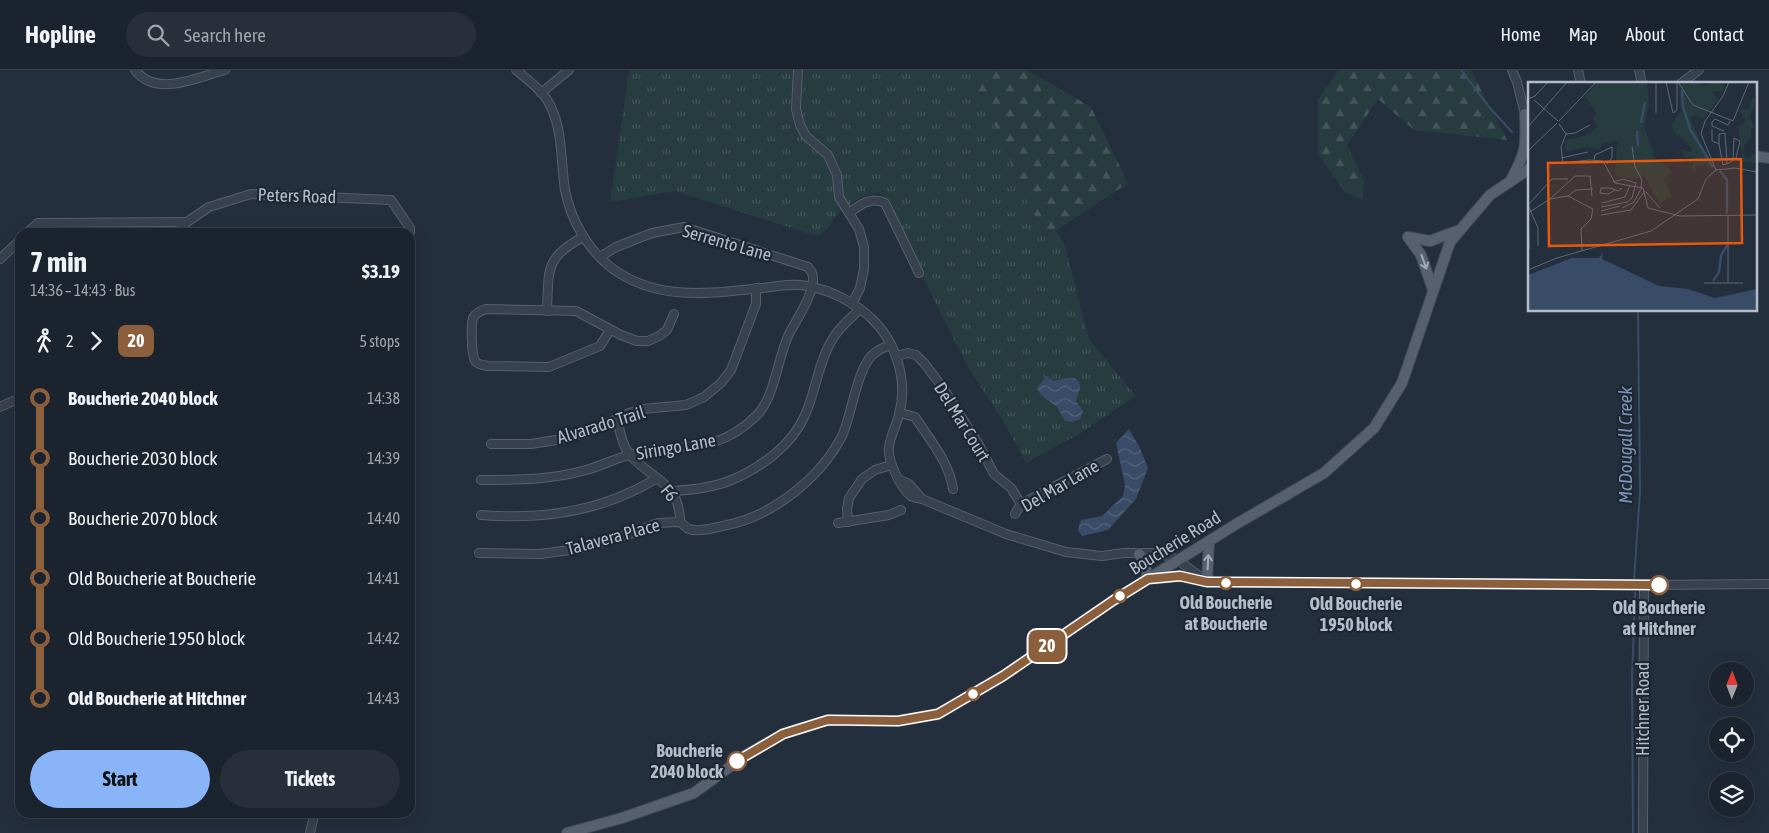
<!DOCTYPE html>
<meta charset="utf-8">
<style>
body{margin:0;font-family:"Asap Condensed",sans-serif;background:#282f3a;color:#f1f3f6;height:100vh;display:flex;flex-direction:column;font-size:19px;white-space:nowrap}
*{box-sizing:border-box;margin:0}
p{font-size:16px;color:#a0a4aa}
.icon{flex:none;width:28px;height:28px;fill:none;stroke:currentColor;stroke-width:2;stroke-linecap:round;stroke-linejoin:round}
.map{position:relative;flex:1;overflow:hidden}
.details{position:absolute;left:15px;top:158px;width:400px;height:590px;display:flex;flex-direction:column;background:#1b232e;border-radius:15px;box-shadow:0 5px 20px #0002,0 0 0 1px #39404a}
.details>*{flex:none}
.badge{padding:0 10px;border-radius:8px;font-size:18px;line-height:32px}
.needle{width:32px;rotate:1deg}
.tools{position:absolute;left:1709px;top:592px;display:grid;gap:10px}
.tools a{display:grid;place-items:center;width:45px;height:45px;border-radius:50%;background:#1b232e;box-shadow:0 5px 20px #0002,0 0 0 1px #39404a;font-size:25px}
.map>.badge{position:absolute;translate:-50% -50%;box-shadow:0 0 0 2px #fff}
.legs{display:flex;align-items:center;gap:8px;height:55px;padding:0 15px;font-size:16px}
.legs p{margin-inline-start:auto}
.headline{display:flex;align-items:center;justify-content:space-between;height:85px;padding:0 15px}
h1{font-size:28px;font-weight:700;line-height:38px}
.button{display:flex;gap:10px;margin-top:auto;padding:10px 15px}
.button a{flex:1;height:58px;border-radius:30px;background:#8ab4f8;color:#111;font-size:20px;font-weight:700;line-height:58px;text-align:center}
.button a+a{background:#282f3a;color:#f1f3f6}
ul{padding:0 15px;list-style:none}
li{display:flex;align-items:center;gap:18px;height:60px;font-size:19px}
li i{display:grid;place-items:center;width:8px;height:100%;margin:0 6px;background:currentColor}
li i::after{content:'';width:12px;height:12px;margin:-6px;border:4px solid;border-radius:50%;background:#1b232e}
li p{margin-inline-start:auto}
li:first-child i{background:linear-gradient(#0000 50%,currentColor 0)}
li:last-child i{background:linear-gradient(currentColor 50%,#0000 0)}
header{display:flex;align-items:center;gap:30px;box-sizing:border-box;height:70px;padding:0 25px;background:#1b232e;border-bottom:1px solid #39404a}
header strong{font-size:24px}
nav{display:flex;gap:28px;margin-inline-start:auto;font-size:18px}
.search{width:350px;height:45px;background:#282f3a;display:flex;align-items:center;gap:12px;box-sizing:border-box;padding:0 18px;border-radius:28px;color:#a0a4aa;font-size:19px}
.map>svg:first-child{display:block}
</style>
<header>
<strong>Hopline</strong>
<div class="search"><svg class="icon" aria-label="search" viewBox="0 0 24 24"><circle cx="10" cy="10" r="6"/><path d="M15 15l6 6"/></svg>Search here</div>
<nav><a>Home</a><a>Map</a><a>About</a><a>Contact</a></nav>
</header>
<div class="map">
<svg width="1769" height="763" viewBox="0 0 1769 763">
<defs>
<pattern id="grass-tufts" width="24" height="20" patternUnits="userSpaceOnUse" patternTransform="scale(1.25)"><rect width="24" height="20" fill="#263c3f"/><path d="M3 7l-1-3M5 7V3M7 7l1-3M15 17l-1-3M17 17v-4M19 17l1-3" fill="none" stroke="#435659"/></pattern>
<pattern id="forest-firs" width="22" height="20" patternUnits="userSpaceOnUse" patternTransform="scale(1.25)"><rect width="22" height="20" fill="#263c3f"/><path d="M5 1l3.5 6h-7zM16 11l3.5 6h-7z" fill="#435659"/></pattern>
<pattern id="water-waves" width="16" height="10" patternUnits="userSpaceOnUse" patternTransform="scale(1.25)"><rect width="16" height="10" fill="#394c67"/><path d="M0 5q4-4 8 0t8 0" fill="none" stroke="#53647b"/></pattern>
</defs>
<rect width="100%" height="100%" fill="#242f3e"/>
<path fill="url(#grass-tufts)" d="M629,0H994L1024,106L1065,176L1089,269L1136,326L1079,364L1026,393L1002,349L969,299L932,226L888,133C886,130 884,126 880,124C871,121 848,135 841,141C830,151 832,159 817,166L674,121L610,132Z"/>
<g fill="url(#forest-firs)">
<polygon points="985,0 1027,0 1091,37 1128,113 1048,166 1028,134 996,57 967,15"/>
<polygon points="1339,0 1471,0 1507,70 1414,60 1378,29 1347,75 1364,110 1363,130 1346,123 1318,84 1318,29"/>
</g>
<g fill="url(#water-waves)">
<path d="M1043,304L1054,311C1063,309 1081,302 1080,319C1079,323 1077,327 1076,331L1083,341L1080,349L1072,352L1065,351L1057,337L1040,324L1038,317L1044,309Z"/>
<polygon points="1129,359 1140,378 1148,398 1136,429 1108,460 1082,466 1078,460 1081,450 1102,446 1123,426 1125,415 1116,373"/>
</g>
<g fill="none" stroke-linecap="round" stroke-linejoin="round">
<g stroke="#394c67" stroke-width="2">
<polyline points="1461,0 1489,37 1512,62"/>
<polyline points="1634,510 1640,422 1638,240"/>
<polyline points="1633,763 1632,608 1635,523"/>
</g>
<g stroke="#565f6c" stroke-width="10">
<g id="minor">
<path d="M135,0C156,28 198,7 225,0"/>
<path d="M516,0C526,8 538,17 546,28C564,56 560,89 565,120C571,151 588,180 613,199C659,232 710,223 762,218C777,216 793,213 807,216C831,220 856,233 873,250C897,273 908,313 899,344C897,355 890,366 889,377C887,390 901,419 911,426C914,428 918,428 922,429L1006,464L1066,482L1102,486L1124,483H1159L1178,490L1207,512L1644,515L1769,514"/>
<polyline points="798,0 796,39 800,55 806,66 828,85 837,105 839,127 859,159 864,177 864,199 860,218 852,234"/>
<polyline points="1512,0 1517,12 1526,48"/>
<polyline points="1578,0 1581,14"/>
<polyline points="1639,0 1642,14"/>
<polyline points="1680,14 1699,0"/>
<polyline points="541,23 569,0"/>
<path d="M849,143C860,135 871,126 885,133L919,203"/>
<polyline points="28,162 38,153 187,152"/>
<polyline points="177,162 187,152 209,137 251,124 391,130 410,158 410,162"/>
<polyline points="410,184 410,253"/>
<polyline points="0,189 20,170"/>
<path d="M547,241C549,200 544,188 583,167"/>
<path d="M610,260L600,276L549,297L488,296C483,295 479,295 476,292C471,287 471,255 473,248C476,242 481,241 486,239L576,241L621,265L637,271H648L659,266L667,260L674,244"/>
<polyline points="896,286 908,283 916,285 924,293 943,318 979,375 994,404 1011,418 1021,434"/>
<polyline points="0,337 20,328"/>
<path d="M900,343L915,347C930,370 949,392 953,419"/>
<path d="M617,349C620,361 622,376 631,386C653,410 680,413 680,452"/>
<polyline points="491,374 531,374 556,370 586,363 629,343 643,339 686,335 704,327 721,313 731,300 756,234 756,218"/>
<path d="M481,410C517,410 551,410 586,400C601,396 614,389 629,385C679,371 713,388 756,346C776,326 777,287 790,262C797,249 818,218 812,203C811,201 809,199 808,197L684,157L652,163L616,177L600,187"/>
<polyline points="900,410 909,414 922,429"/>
<path d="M673,421C691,420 711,418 729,411C759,399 792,376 805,345C816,321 818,293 832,270C838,258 851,248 860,239"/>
<polyline points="1015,444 1021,434 1107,389"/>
<path d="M481,445C542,450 604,441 657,408"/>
<polyline points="848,452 847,439 849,428 862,409 875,400 891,395"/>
<polyline points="838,453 889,445 901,440"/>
<path d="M479,483L541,484L583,478L630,464L658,453L680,452C683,454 686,458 689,459C699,463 717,457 727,455C773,446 821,407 842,366C852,345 857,294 876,282C880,279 886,277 890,275"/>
<polyline points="310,763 315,742"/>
<polyline points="1643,763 1644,515"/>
</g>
</g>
<g stroke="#414a57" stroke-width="12">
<g id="major">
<polyline points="1755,86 1769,88"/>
<path d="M1512,108C1527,80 1526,75 1525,44"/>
<polyline points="1408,167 1421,185 1433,220"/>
<polyline points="1408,167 1430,171 1457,161"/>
<polyline points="1139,484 1144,490 1148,509"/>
<polyline points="1150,509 1180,506 1207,512 1209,471"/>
<polyline points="567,763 622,748 694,723 746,685 783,664 828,650 898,651 938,644 1003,606 1114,530 1238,453 1324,403 1374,358 1402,313 1450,172 1490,125 1529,99"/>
</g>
</g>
<use href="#minor" stroke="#38414e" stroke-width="8"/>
<use href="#major" stroke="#56606e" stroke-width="10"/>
</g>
<defs><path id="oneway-shaft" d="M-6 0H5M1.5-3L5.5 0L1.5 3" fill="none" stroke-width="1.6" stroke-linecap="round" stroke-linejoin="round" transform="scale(1.25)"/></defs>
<g stroke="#a1aab7">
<use href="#oneway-shaft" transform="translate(1424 192) rotate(70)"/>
<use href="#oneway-shaft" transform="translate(1208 492) rotate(-87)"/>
</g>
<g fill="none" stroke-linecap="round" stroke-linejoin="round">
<g stroke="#fff" stroke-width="11">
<polyline id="line-1" points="737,691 783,664 828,650 898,651 938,644 1003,606 1114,530 1148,509 1180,506 1207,512 1225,512 1659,515"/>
</g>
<use href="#line-1" stroke="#8b5e3c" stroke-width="8"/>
</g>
<g fill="#fff" stroke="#8b5e3c" stroke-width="2.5">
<circle cx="1226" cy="513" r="6"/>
<circle cx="1356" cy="514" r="6"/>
<circle cx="1659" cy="515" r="9"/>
<circle cx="1120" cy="526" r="6"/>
<circle cx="973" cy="624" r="6"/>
<circle cx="737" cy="691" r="9"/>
</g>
<g text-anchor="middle" stroke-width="4.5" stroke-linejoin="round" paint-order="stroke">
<g font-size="18" fill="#b4bcc9" stroke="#1d2633">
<text transform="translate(297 126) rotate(2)" y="6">Peters Road</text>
<text transform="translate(727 173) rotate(16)" y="6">Serrento Lane</text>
<text transform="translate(962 352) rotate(58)" y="6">Del Mar Court</text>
<text transform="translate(601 355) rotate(-17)" y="6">Alvarado Trail</text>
<text transform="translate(676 377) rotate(-10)" y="6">Siringo Lane</text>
<text transform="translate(1060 416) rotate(-30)" y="6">Del Mar Lane</text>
<text transform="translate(669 423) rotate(51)" y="6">F6</text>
<text transform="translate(613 467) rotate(-15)" y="6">Talavera Place</text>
<text transform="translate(1175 473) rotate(-32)" y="6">Boucherie Road</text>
<text transform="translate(1643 639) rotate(-90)" y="6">Hitchner Road</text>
</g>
<g font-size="18" font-weight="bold" fill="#b4bcc9" stroke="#1d2633">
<text x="1226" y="539">Old Boucherie<tspan x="1226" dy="21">at Boucherie</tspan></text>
<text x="1356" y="540">Old Boucherie<tspan x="1356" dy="21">1950 block</tspan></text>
<text x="1659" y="544">Old Boucherie<tspan x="1659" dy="21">at Hitchner</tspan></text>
<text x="723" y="687" text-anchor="end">Boucherie<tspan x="723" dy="21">2040 block</tspan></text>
</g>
<g font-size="19" font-style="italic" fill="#7c92b1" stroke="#1d2633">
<text transform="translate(1625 375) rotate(-90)" y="7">McDougall Creek</text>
</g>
</g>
<g transform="translate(1528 12)">
<rect width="229" height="229" fill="#242f3e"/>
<path d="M69,0H119L121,23L116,44L132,90L144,114L132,122L116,93L109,97L86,94L90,59L75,62L71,67L60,65L38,69L37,58L57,54L70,45L65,36L68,31L57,14Z" fill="#263c3f"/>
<path d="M151,0H172L175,3L192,0L196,5L194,10L186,9L189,19L175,37L167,33L162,36L184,86L170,82L167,86L169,92L164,87L166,75H157L152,67L163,70L164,66L145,49L144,41L153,30L151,8H155ZM225,14L228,19L222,34L226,45L223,46V56L217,62L215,71L219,78L225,72L229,73V81L215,80L210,45L218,39L212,30L213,26L221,28ZM115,46L125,67L127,78L122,77L116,70ZM128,78L139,83L143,91L134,97L125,81Z" fill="#263c3f"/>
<path d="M75,170L74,177L131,204L160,207L187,216L229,207V229H0V193L44,176H71Z" fill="#394c67"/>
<path fill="none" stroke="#394c67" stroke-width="2.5" d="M154,8L155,24L162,47L185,85M113,41L117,20M109,49L110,64M192,89L199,98V132M0,146L1,167M185,199L191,190L193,174L199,163"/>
<path fill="none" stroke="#5e6776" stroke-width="1" d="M128,0V31M138,0L145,31L149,28V0M150,0L165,23L205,39L221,0M0,17L7,14L20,0M6,18L30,39M31,39L68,0M31,42L38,52L33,65L35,81L61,78L75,79L87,101L115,106L120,126L152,134L229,133M0,45L39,0M184,47V59L191,62L195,83L201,81L208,76L212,59L206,56L205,77M196,49L184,44V40L187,37L200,43L202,39M38,52L47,51L62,43M191,62V52L197,51L199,81M104,65L107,85L114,98L113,105M0,69L29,41M33,76L60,70M66,78L67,73L84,65V76L79,82M188,88L173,52L177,39L195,14L201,0M87,108L80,112L72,111L73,106H83L90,109L94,106M118,110L132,126M40,114L65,127L63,137L53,147L54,169M22,117L47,94H62L64,114M74,121L97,115L102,103M73,125L99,120L104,116L108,101L95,97L85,100M94,126L106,120L114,105M73,129L92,124M0,131L22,117L40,114L48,108L65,107M73,133L103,128L117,109M200,134V200M10,164V146L0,123L24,97H40M0,188L29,176L123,149L170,117L178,97L188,88L207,86L229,90M176,201H215"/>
<path fill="#e8590c" fill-opacity="0.15" stroke="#e8590c" stroke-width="2.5" d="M213,77L214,161L21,164L20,81Z"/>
<rect width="229" height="229" fill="none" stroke="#b4bcc9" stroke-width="2.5"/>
</g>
</svg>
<div class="tools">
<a><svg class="needle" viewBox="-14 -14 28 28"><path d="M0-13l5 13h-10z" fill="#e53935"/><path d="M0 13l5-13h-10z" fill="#a0a4aa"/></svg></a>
<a><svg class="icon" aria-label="locate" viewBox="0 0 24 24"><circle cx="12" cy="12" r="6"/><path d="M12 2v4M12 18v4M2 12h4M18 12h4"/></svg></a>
<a><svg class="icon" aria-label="layers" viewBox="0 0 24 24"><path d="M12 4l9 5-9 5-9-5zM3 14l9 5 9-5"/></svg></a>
</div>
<b class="badge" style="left:1047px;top:576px;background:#8b5e3c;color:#fff">20</b>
<section class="details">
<div class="headline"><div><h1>7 min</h1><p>14:36 – 14:43 · Bus</p></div><b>$3.19</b></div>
<div class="legs"><svg class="icon" aria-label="walk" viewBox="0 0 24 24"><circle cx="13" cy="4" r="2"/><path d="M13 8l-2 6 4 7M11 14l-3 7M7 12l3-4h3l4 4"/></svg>2<svg class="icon" aria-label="forward" viewBox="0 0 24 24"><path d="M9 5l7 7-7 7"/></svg><b class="badge" style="background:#8b5e3c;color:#fff">20</b><p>5 stops</p></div>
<ul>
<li><i style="color:#8b5e3c"></i><b>Boucherie 2040 block</b><p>14:38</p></li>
<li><i style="color:#8b5e3c"></i><span>Boucherie 2030 block</span><p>14:39</p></li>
<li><i style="color:#8b5e3c"></i><span>Boucherie 2070 block</span><p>14:40</p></li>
<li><i style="color:#8b5e3c"></i><span>Old Boucherie at Boucherie</span><p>14:41</p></li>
<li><i style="color:#8b5e3c"></i><span>Old Boucherie 1950 block</span><p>14:42</p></li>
<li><i style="color:#8b5e3c"></i><b>Old Boucherie at Hitchner</b><p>14:43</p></li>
</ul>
<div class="button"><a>Start</a><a>Tickets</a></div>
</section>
</div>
